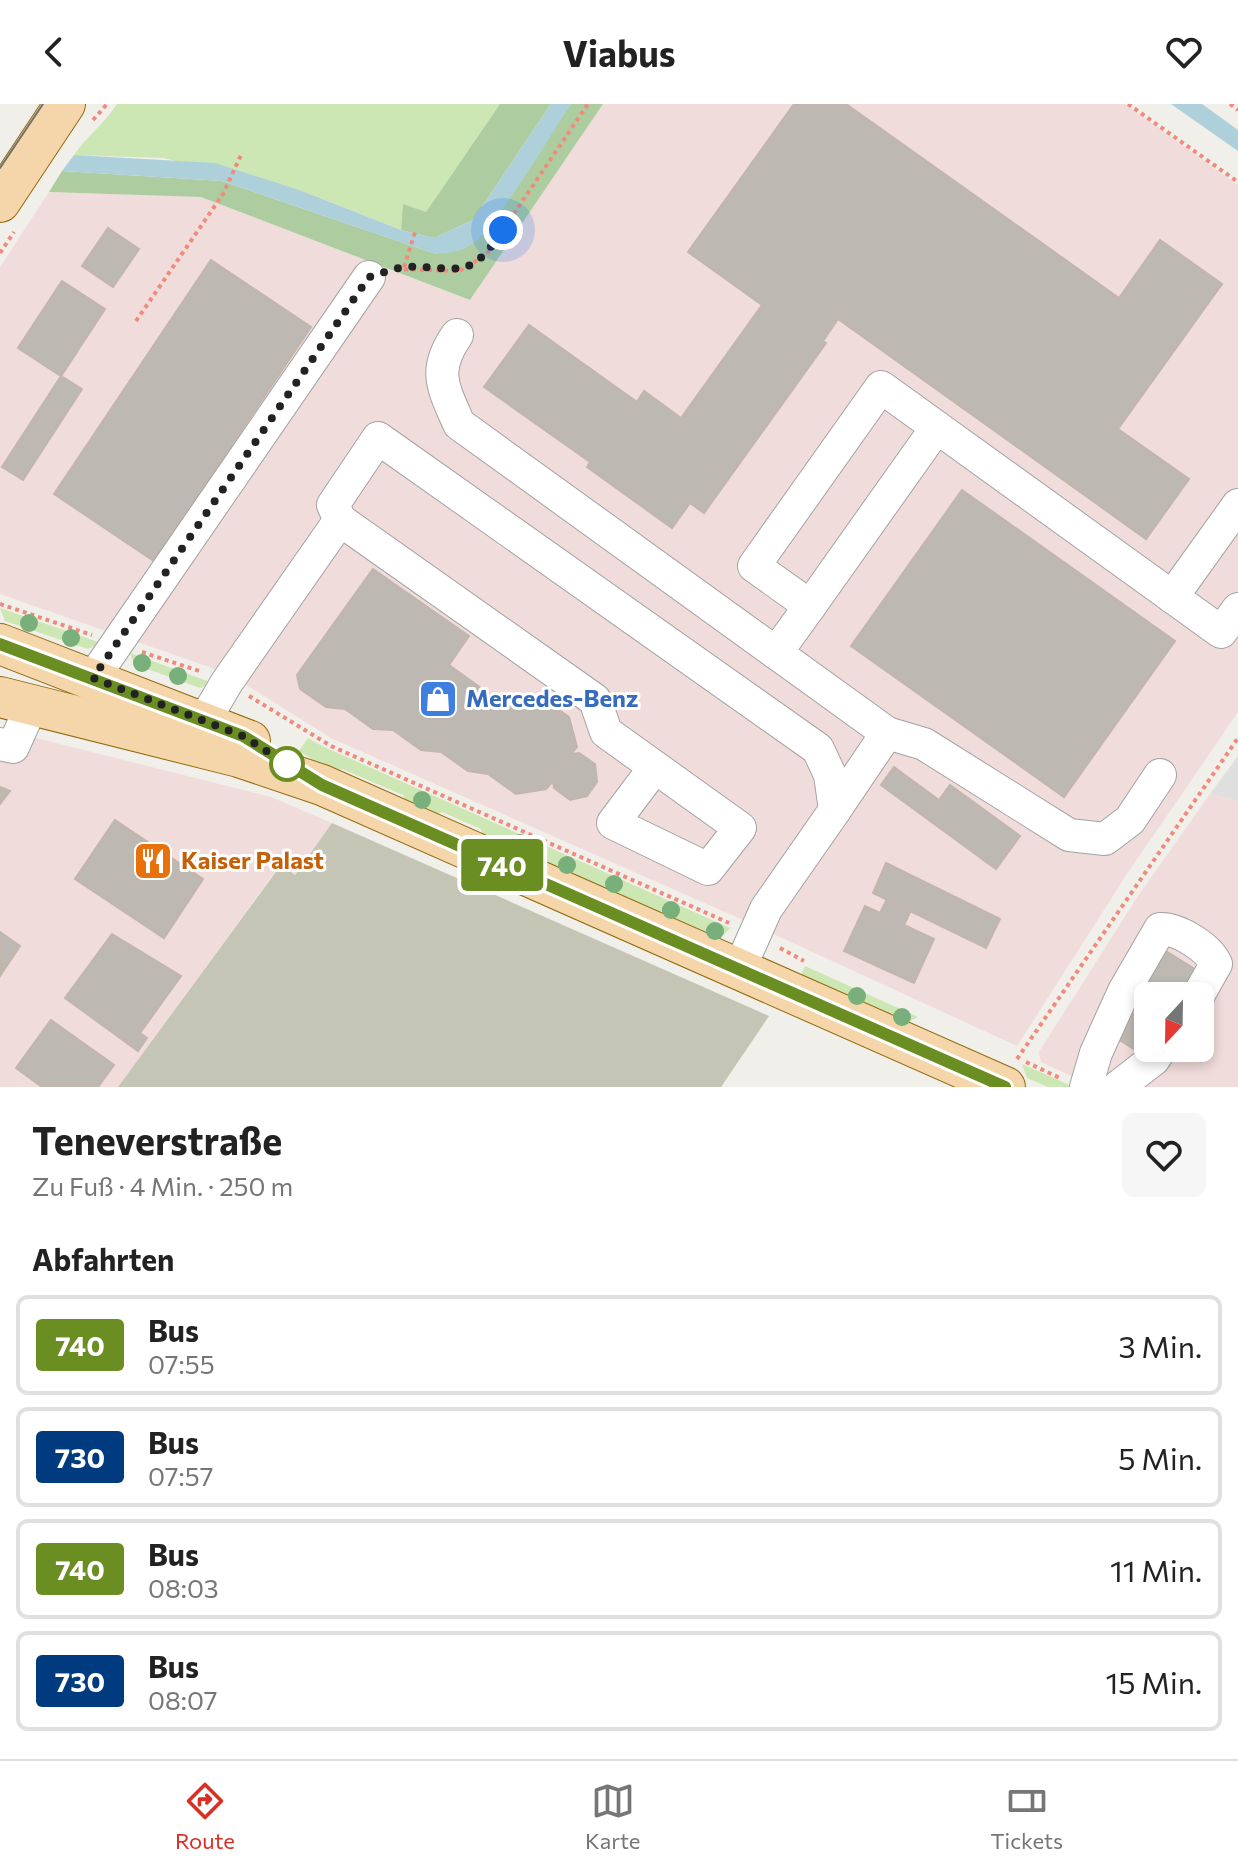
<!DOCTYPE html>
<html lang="de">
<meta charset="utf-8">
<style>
body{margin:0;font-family:Commissioner,sans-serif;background:#f6f6f6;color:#222;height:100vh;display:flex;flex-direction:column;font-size:30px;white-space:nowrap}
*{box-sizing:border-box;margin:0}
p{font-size:26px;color:#767676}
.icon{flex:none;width:44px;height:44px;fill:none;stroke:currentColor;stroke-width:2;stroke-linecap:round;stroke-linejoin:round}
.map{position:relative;height:983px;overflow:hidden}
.details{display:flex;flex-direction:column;background:#fff;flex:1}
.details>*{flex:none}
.badge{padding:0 16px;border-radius:6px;font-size:28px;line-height:52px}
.needle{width:52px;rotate:202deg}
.tools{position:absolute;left:1134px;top:878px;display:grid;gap:16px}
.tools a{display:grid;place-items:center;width:80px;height:80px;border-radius:12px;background:#fff;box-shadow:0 4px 12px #0003;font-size:40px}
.you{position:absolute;width:40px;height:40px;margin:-20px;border:6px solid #fff;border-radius:50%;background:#1a73e8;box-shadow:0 0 0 12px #1a73e833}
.map>.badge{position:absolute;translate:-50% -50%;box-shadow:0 0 0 4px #fff}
h2{padding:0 32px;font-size:30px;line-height:72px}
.round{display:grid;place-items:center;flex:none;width:84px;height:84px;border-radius:12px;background:#f6f6f6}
.headline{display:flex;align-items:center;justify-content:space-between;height:136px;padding:0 32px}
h1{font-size:38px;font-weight:700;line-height:60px}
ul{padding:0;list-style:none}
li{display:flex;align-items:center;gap:24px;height:100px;margin:0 16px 12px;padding:0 16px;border:4px solid #e0e0e0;border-radius:12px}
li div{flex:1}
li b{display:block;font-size:30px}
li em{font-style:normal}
li .badge{min-width:88px;font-weight:700;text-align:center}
header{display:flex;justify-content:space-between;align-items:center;height:104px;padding:0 32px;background:#fff;font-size:36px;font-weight:700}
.tabs{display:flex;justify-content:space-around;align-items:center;height:112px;border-top:2px solid #e0e0e0;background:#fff;font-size:22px;color:#767676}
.tabs a{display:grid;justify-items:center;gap:4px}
.tabs .active{color:#d93025}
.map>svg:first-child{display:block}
</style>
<header><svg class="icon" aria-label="back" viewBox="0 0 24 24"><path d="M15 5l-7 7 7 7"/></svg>Viabus<svg class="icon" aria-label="heart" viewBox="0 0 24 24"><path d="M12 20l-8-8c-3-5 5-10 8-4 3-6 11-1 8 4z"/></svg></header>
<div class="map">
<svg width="1238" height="983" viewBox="0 0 1238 983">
<rect width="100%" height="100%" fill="#f1efe9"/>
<polygon fill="#e0dfdf" points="1238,652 1238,697 1210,690"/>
<g fill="#f0dcda" fill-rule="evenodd">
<polygon points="603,0 1125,0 1238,81 1238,608 1127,770 1017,942 734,812 331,634 229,570 0,490 0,163 49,88 201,93 470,196"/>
<polygon points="0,625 271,693 332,719 295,771 280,761 118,983 0,983"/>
<path d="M1210,690L1238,697V983H1095L1041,958L1039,948L1138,792ZM1148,892H1200V944H1148Z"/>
</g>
<polygon fill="#c5c5b5" points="332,719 769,912 721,983 118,983 281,761 295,771"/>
<g fill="#cce6b4">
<path d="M117,0H500L426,108L403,100L401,126L302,87L163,54L74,51C87,32 104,20 117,0Z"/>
<polygon points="0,504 101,539 88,545 5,517"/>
<polygon points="130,549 213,579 200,584 134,560"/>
<polygon points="308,634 322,642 730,824 722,833 711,835 484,736 481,725 442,708 432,713 408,702 403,691 342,665 331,667 299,647"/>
<polygon points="805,862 918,913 908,918 804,876 801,871"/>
<polygon points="1022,960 1074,983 1048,983 1027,974"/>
</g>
<g fill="#adcda1">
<polygon points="500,0 551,0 473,116 434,134 401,126 403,100 426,108"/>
<polygon points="571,0 603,0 470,196 201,93 49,88 62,67 222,77 436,150 474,138"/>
</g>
<g fill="#aed0db">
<path d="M551,0H571C550,31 498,121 472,140C461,148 450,149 436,150L222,77L62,67L74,51L215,59L302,87L401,126L434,134L473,116Z"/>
<polygon points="1171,0 1202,0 1238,26 1238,47"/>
</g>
<g fill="#beb8b2" stroke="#c2b6ac" stroke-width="2">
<polygon points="794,0 846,0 1119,194 1160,136 1222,180 1118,325 1189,375 1146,435 838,215 823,237 826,239 704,409 690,399 672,424 587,363 590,358 484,283 529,221 637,298 644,287 681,314 762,201 688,148"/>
<polygon points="108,124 139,145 113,183 82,162"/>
<polygon points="211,156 311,223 154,457 54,390"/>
<polygon points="62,177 105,205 61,272 18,244"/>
<polygon points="61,272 82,285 23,376 2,363"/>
<polygon points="962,386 1175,537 1064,693 851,542"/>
<polygon points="373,465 469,532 449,561 509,604 513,599 544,595 569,613 577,643 571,650 579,649 595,660 597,678 587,692 570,696 554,684 553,677 546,685 516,690 488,670 468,667 441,648 421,646 393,626 373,625 345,605 326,603 300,585 297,571"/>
<polygon points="894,663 939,696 950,681 1020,732 996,765 881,681"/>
<polygon points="0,683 10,687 0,700"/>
<polygon points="115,716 203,775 164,834 75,775"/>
<polygon points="886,759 1000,815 986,844 873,789"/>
<polygon points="887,795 911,806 904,821 934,835 914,879 844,847 865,802 880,809"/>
<polygon points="0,828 20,842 0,872"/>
<polygon points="112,830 181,872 140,929 147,934 138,947 65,894"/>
<polygon points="1161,844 1198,867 1183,892 1148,892 1148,929 1137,947 1118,935 1143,895 1139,892"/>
<polygon points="51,916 114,961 98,983 42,983 16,964"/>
</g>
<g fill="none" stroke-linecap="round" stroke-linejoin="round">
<g stroke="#a3a3a3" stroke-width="34">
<g id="minor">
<path d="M457,231C432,267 443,283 459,320L887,629L835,706"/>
<path d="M937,323L810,502L754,462L881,283C995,365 1108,447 1221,528L1238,505"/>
<polyline points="340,416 595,596 606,628 740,724 708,765 613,719 655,663"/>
<polyline points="1172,493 1238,401"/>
<polyline points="776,549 810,502"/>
<polyline points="93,574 369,173"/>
<polyline points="204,617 227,578 340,416 333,401 378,334 818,645 830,671 835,706 766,805 739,866"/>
<polyline points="887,629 924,640 1069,731 1105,735 1130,716 1160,671"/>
<polyline points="0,640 13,643 31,603"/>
<path d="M1086,983L1096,949L1124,887L1160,825C1178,824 1209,844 1216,860L1198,892"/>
<polyline points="1118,983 1154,955 1161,944"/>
</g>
</g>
<g stroke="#93690c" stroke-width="42">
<g id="major">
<polyline points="0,98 65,0"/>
<polyline points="0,540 250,637"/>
<polyline points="0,593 239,653 322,681 1005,983"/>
</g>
</g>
<g stroke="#f08a7c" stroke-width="4" stroke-dasharray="4 4" stroke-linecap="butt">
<polyline points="1128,0 1238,78"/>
<polyline points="1230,0 1238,6"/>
<polyline points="93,16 107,0"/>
<polyline points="0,149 14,128"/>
<polyline points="404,163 416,125"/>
<polyline points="396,165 459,167 486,151 588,0"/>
<polyline points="136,217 223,90 241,51"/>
<polyline points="0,500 92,531"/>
<polyline points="142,548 202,568"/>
<polyline points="249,592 331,642 729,819"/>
<polyline points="780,844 804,857"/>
<polyline points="1017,955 1238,634"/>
<polyline points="1026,958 1062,975"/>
</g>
<use href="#minor" stroke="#fff" stroke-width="32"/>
<use href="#major" stroke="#f5d6aa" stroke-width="40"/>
<polyline stroke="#707070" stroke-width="2" points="0,64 43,0"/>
</g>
<g fill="#78af7a">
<circle cx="29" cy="519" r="9"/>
<circle cx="71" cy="534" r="9"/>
<circle cx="142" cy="559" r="9"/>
<circle cx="178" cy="572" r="9"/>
<circle cx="422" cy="696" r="9"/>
<circle cx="520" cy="739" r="9"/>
<circle cx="567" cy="761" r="9"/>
<circle cx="614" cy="780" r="9"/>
<circle cx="671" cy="806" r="9"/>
<circle cx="715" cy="827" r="9"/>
<circle cx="857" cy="892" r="9"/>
<circle cx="902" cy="913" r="9"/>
</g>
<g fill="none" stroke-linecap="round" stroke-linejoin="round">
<g stroke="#fff" stroke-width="18">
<polyline id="line" points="0,540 243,632 322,681 1005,983"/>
</g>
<use href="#line" stroke="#6b8e23" stroke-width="12"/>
<path stroke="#222" stroke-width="8" stroke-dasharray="0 14.4" d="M287,660L295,665L243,632L93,574L369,173C380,170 394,164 406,163C460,161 467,180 503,126"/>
</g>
<defs>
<g id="shop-square" transform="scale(2)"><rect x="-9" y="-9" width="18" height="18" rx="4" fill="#3f7fe0" stroke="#fff"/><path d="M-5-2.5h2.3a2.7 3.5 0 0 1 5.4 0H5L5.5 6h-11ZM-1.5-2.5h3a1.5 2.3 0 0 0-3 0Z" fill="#fff"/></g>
<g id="restaurant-square" transform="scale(2)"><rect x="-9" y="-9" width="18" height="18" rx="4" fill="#e8710a" stroke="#fff"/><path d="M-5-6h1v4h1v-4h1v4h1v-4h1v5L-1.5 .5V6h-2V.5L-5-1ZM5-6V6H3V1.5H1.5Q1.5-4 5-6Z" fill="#fff"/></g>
</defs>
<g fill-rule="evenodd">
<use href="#shop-square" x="438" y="595"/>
<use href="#restaurant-square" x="153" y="757"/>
</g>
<circle fill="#fff" stroke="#6b8e23" stroke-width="4" cx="287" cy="660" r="16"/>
<g text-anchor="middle" stroke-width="6" stroke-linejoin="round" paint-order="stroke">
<g font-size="24" font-weight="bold" fill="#366cbe" stroke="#fff" text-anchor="start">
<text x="466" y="603">Mercedes-Benz</text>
</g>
<g font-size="24" font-weight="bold" fill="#c56008" stroke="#fff" text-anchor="start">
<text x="181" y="765">Kaiser Palast</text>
</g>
</g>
</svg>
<div class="tools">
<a><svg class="needle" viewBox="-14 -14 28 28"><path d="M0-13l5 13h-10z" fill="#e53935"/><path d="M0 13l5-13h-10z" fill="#767676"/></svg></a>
</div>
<div class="you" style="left:503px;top:126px"></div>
<b class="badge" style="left:502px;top:761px;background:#6b8e23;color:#fff">740</b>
</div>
<section class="details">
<div class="headline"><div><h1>Teneverstraße</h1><p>Zu Fuß · 4 Min. · 250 m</p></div><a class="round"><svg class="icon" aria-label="heart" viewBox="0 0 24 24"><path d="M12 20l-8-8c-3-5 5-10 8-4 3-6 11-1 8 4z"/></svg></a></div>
<h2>Abfahrten</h2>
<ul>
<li><span class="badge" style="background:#6b8e23;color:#fff">740</span><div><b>Bus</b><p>07:55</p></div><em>3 Min.</em></li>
<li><span class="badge" style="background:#003b80;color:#fff">730</span><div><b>Bus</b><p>07:57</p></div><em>5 Min.</em></li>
<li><span class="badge" style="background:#6b8e23;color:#fff">740</span><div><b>Bus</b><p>08:03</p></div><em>11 Min.</em></li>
<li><span class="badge" style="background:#003b80;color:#fff">730</span><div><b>Bus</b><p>08:07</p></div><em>15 Min.</em></li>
</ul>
</section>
<nav class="tabs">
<a class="active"><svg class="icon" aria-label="directions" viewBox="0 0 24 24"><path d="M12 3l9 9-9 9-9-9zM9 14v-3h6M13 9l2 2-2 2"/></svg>Route</a>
<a><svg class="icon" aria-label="map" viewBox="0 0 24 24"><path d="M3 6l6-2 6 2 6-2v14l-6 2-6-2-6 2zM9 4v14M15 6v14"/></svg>Karte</a>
<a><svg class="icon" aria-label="tickets" viewBox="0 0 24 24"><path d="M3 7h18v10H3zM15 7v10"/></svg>Tickets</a>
</nav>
